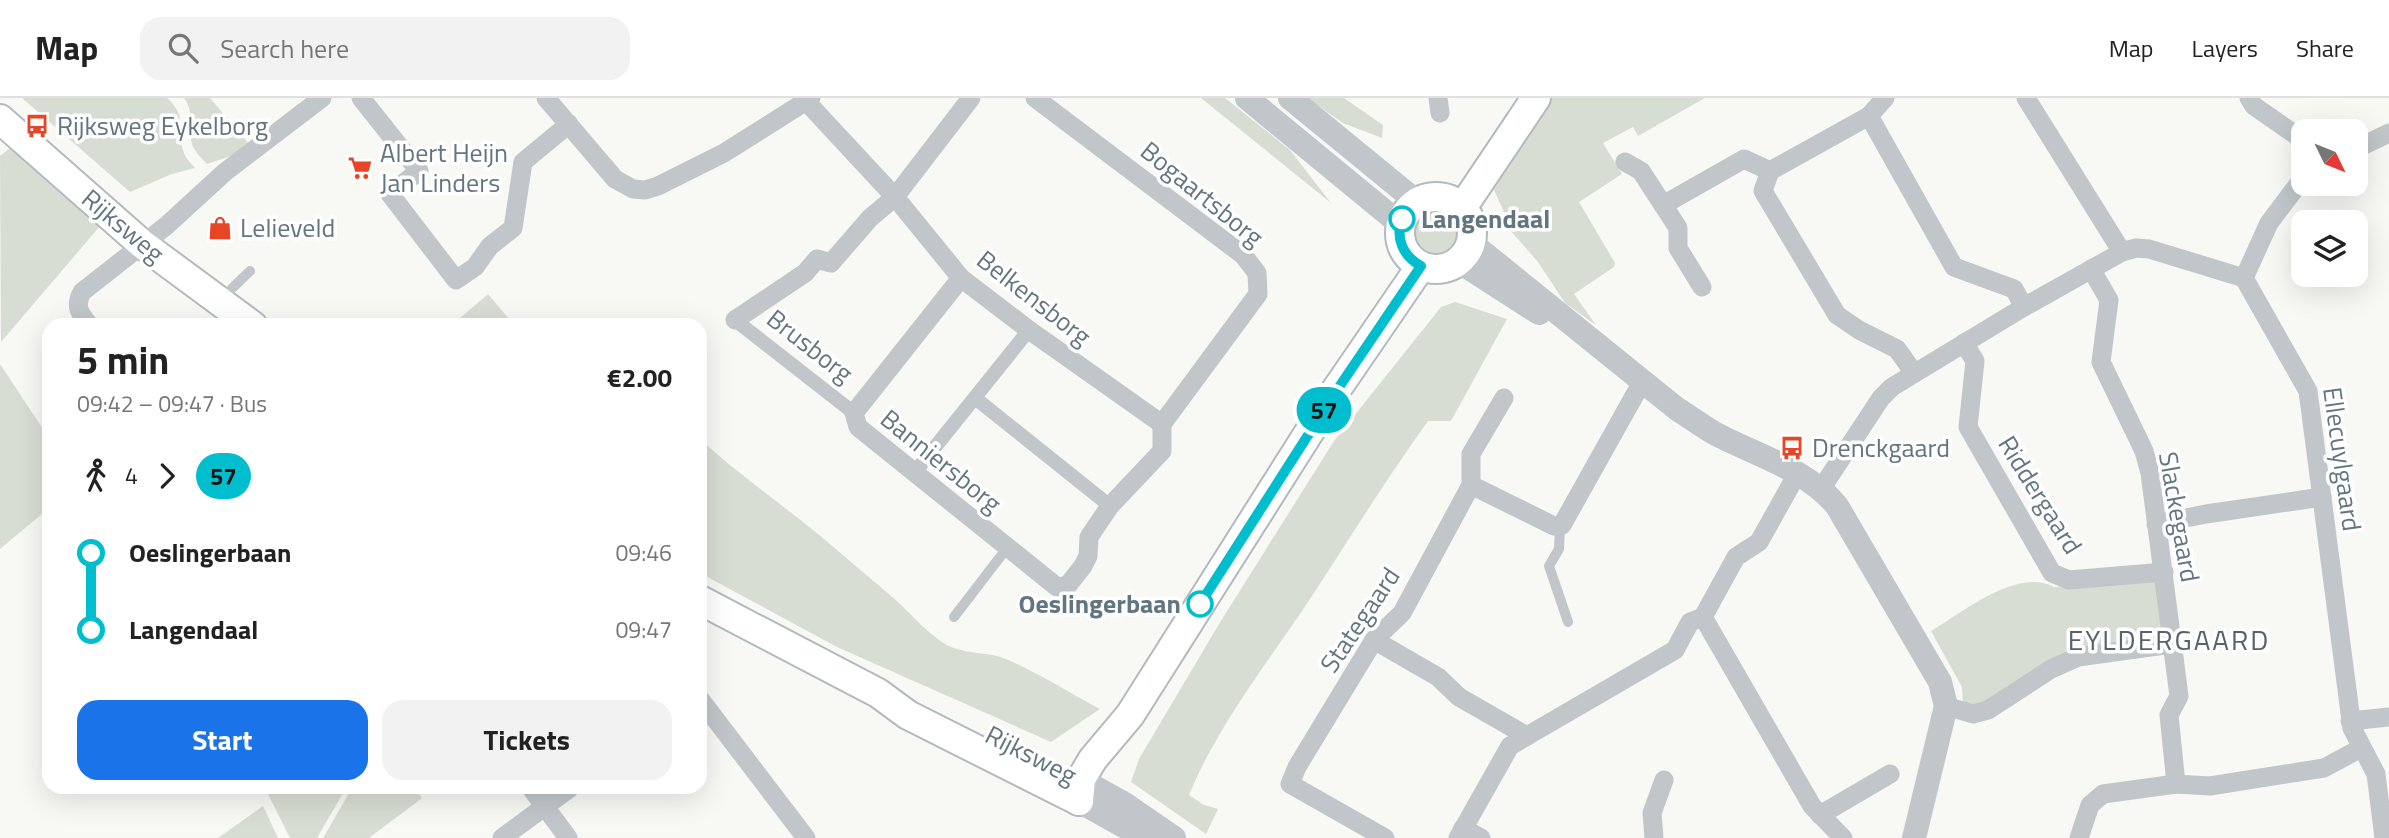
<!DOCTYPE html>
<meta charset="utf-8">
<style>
body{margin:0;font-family:"Titillium Web",sans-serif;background:#f2f2f2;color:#222;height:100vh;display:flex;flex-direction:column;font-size:26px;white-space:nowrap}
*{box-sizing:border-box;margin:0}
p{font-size:23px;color:#767676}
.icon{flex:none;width:38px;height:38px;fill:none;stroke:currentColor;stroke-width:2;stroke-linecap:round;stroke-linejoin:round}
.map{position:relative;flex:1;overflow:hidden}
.sheet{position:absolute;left:42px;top:220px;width:665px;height:476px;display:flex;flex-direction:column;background:#fff;border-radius:21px;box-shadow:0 7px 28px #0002}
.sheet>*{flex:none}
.badge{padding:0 14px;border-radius:23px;font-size:24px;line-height:46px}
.needle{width:46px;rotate:133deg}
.controls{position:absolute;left:2291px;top:21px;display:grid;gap:14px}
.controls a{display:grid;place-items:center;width:77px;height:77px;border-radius:14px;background:#fff;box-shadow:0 7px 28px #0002;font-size:35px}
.map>.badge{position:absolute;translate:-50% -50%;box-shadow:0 0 0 4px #fff}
.legs{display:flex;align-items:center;gap:10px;height:77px;padding:0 35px;font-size:23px}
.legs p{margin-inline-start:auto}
.head{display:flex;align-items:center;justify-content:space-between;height:119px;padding:0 35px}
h1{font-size:38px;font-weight:700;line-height:52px}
.primary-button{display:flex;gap:14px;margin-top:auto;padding:14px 35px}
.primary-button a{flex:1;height:80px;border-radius:21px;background:#1a73e8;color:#fff;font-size:28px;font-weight:700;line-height:80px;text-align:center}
.primary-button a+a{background:#f2f2f2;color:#222}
ul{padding:0 35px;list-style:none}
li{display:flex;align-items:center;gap:24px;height:77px;font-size:26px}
li i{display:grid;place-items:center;width:10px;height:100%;margin:0 9px;background:currentColor}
li i::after{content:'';width:18px;height:18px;margin:-9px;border:5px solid;border-radius:50%;background:#fff}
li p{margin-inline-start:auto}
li:first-child i{background:linear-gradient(#0000 50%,currentColor 0)}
li:last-child i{background:linear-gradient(currentColor 50%,#0000 0)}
header{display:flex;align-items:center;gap:42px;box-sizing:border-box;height:98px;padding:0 35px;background:#fff;border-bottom:2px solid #e0e0e0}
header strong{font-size:33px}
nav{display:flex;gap:38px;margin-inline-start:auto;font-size:24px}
.search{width:490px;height:63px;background:#f2f2f2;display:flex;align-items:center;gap:18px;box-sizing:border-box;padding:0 24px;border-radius:21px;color:#767676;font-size:26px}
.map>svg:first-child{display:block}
</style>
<header>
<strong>Map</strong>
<div class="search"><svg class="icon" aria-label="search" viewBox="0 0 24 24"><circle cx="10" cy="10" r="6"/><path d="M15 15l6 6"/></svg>Search here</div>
<nav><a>Map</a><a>Layers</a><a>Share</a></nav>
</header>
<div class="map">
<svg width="2389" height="740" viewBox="0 0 2389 740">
<rect width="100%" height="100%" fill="#f8f8f5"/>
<g fill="#d8ddd4">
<path d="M22,0H167C189,19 176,34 184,55C186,61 191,65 195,70L172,76L130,94Z"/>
<path d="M184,0H210L248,45L234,57L207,66C203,62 198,57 195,52C185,37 197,17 184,0Z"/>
<polygon points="1201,0 1225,0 1290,52 1331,105"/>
<polygon points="1307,0 1344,0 1383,27 1382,40 1343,25"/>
<polygon points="1543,0 1705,0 1638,38 1633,29 1603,45 1622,76 1579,104 1615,165 1614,169 1574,196 1596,227 1565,205 1538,164 1509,131 1504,114 1494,92 1506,72 1506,54"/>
<polygon points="11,49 100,128 1,244 0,58"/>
<circle cx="1436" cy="136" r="28"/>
<polygon points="488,196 514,227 452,227"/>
<path d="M1455,204L1507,221L1451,323H1428C1384,384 1345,448 1304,510C1264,569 1216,631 1189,697L1204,707L1218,711L1206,736L1131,684L1139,661L1219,526L1334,343L1441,209Z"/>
<polygon points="0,266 49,340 49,410 0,451"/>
<path d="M700,341C739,377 783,407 824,441C848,462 873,482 897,503C913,518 926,534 945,546C964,557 987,553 1006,561C1039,575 1068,594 1100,611L1051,644L837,549L700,475Z"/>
<path d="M2159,483L2164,539L2062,556L1978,609L1963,605L1962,589L1931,533C1962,515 2017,469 2054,489Z"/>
<polygon points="265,690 346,690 317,740 290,740"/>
<polygon points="352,690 414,690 422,700 369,740 323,740"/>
<polygon points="263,708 278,740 218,740"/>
</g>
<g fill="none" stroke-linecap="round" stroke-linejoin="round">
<g stroke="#b3babe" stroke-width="32">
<g id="secondary">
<polyline points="0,21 142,146 253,228"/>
<circle cx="1436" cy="135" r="36"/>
<polyline points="1462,110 1536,0"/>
<polyline points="700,502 878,595 908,617 1079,703"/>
<polyline points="1079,703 1081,681 1093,661 1130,617 1334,295 1421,168"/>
</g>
</g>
<g stroke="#c0c6c9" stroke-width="10">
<polyline points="221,201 250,173"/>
<polyline points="1560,428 1559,451 1549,468 1568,524"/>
<polyline points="954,519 1007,450"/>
</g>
<g stroke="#c0c6c9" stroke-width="14">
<polyline points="735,222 854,315"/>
<polyline points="975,300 1110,408"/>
<polyline points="915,374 1029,232"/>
</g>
<g stroke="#c0c6c9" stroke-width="19">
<polyline points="361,0 419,73 390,96 456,182 475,169 490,148 513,130 523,64 569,26"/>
<polyline points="546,0 615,81 633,91 645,92 658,88 724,55 811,0"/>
<polyline points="803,0 895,99 961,180 1029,232 1162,326"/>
<polyline points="1035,0 1243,157 1257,175 1258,196 1162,326"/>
<polyline points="1438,0 1440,15"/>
<polyline points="2026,0 2122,154"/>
<polyline points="2249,0 2254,8 2303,42"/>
<polyline points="1869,18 1954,169 2014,191 2024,209"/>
<polyline points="2356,51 2389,35"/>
<polyline points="1625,64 1641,73 1678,130 1678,150 1702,189"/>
<polyline points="1770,73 1763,93 1837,217 1859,232 1897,251 1914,275"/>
<polyline points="1663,107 1744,61 1770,73 1869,18 1885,0"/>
<polyline points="2091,171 2109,202 2101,264 2144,353 2150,375 2179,598 2169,617 2176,686"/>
<polyline points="961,180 854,315 858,329 1057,489 1068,487 1083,468 1088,458 1089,439 1110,408 1162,353 1162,326"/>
<polyline points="2244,180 2269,125 2303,80"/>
<polyline points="735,222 805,175 817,161 831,165 870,120 895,99 971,0"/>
<path d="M90,228C80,216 74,209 82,194L166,128L225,74L322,0"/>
<polyline points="1964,245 1975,263 1968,329 2052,475 2069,482 2164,474"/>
<polyline points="1471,387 1554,428 1562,427 1642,284"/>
<polyline points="1821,391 1881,300 1892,289 2024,209 2122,154 2136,150 2149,151 2244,180 2308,293 2352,630 2376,676 2384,740"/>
<polyline points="2156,426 2206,416 2322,399"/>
<polyline points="1703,519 1812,708 1843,740"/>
<polyline points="1374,542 1438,579 1459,599 1527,638"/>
<polyline points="700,601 806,740"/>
<polyline points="1946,608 1973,616 1988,612 2051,571 2078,559 2172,546"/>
<polyline points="2350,623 2389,619"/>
<polyline points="531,690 568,740"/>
<polyline points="1820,717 1890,676"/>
<polyline points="1463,730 1481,740"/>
<polyline points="502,740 570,690"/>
<polyline points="1385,740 1290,686 1297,669 1374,542 1402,515 1471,387 1471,356 1504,300"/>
<polyline points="1458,740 1510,648 1675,552 1690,524 1703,519 1736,459 1759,444 1797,376"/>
<polyline points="1654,740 1652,715 1664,682"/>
<polyline points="2079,740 2090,707 2103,696 2176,686 2210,688 2324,670 2361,650"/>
</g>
<g stroke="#c0c6c9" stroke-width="24">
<polyline points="1247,0 1400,126"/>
<polyline points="1290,0 1417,104"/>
<path d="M1470,144L1677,311C1690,319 1702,328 1714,335C1755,357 1807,371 1837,408L1940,584L1946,608L1914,740"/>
<polyline points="1458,163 1539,215"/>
<polyline points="1096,690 1123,705 1174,740"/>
<polyline points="1079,703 1145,740"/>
</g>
<use href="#secondary" stroke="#fff" stroke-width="28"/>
</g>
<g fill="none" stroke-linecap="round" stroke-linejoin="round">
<g stroke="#fff" stroke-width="16">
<path id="line-1" d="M1200,506L1335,295L1421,168C1403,158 1395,140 1402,121"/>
</g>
<use href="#line-1" stroke="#00becd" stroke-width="10"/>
</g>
<defs>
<g id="bus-bare" transform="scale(1.89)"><path d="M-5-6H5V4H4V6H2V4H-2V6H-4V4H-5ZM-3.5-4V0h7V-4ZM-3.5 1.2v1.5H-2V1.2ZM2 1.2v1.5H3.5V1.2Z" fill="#e74526" stroke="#fff" stroke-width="2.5" paint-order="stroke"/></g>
<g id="supermarket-bare" transform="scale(1.89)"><path d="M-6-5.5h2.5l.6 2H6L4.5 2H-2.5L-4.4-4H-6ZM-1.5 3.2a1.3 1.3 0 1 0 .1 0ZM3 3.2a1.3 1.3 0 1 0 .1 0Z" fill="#e74526" stroke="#fff" stroke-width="2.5" paint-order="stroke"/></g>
<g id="shop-bare" transform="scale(1.89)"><path d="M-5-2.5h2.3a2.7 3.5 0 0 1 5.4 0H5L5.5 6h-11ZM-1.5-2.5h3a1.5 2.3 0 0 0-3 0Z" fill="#e74526" stroke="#fff" stroke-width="2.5" paint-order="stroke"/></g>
</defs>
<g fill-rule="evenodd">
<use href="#bus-bare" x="37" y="28"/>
<use href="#supermarket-bare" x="360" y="70"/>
<use href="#shop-bare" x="220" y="130"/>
<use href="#bus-bare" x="1792" y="350"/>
</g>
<g fill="#fff" stroke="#00becd" stroke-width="3.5">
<circle cx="1402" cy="121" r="12"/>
<circle cx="1200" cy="506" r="12"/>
</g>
<g text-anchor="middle" stroke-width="7" stroke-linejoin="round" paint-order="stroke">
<g font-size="26" fill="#627681" stroke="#fff" text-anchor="start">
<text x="57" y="37">Rijksweg Eykelborg</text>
<text x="380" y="64">Albert Heijn<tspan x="380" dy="30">Jan Linders</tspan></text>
<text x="240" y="139">Lelieveld</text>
<text x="1812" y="359">Drenckgaard</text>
</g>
<g font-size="26" fill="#627681" stroke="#fff">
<text transform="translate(1202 96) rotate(39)" y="9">Bogaartsborg</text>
<text transform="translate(123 128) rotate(40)" y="9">Rijksweg</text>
<text transform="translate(1034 200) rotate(38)" y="9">Belkensborg</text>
<text transform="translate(810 248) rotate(38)" y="9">Brusborg</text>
<text transform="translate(2342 361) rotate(82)" y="9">Ellecuylgaard</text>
<text transform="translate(941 363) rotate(39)" y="9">Banniersborg</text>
<text transform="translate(2040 397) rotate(58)" y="9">Riddergaard</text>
<text transform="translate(2179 419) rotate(80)" y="9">Slackegaard</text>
<text transform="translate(1360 522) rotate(-56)" y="9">Stategaard</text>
<text transform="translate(1031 657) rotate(27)" y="9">Rijksweg</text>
</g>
<g font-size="26" font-weight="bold" fill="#627681" stroke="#fff" text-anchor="start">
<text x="1421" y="130">Langendaal</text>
<text x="1181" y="515" text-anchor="end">Oeslingerbaan</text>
</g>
<g font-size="28" letter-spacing="2" fill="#54636c" stroke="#fff">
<text x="2169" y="552">EYLDERGAARD</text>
</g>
</g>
</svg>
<div class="controls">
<a><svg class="needle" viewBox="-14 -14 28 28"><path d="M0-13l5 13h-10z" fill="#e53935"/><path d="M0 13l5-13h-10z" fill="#767676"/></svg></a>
<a><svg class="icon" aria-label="layers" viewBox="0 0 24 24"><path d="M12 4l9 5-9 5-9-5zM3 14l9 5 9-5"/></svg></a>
</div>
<b class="badge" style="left:1324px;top:312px;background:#00becd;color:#111">57</b>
<section class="sheet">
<div class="head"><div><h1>5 min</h1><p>09:42 – 09:47 · Bus</p></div><b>€2.00</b></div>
<div class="legs"><svg class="icon" aria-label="walk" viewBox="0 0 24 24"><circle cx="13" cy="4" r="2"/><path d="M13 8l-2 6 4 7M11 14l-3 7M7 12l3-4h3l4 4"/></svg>4<svg class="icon" aria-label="forward" viewBox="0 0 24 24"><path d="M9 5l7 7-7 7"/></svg><b class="badge" style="background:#00becd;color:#111">57</b></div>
<ul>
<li><i style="color:#00becd"></i><b>Oeslingerbaan</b><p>09:46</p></li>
<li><i style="color:#00becd"></i><b>Langendaal</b><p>09:47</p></li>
</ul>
<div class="primary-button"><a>Start</a><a>Tickets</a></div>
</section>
</div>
